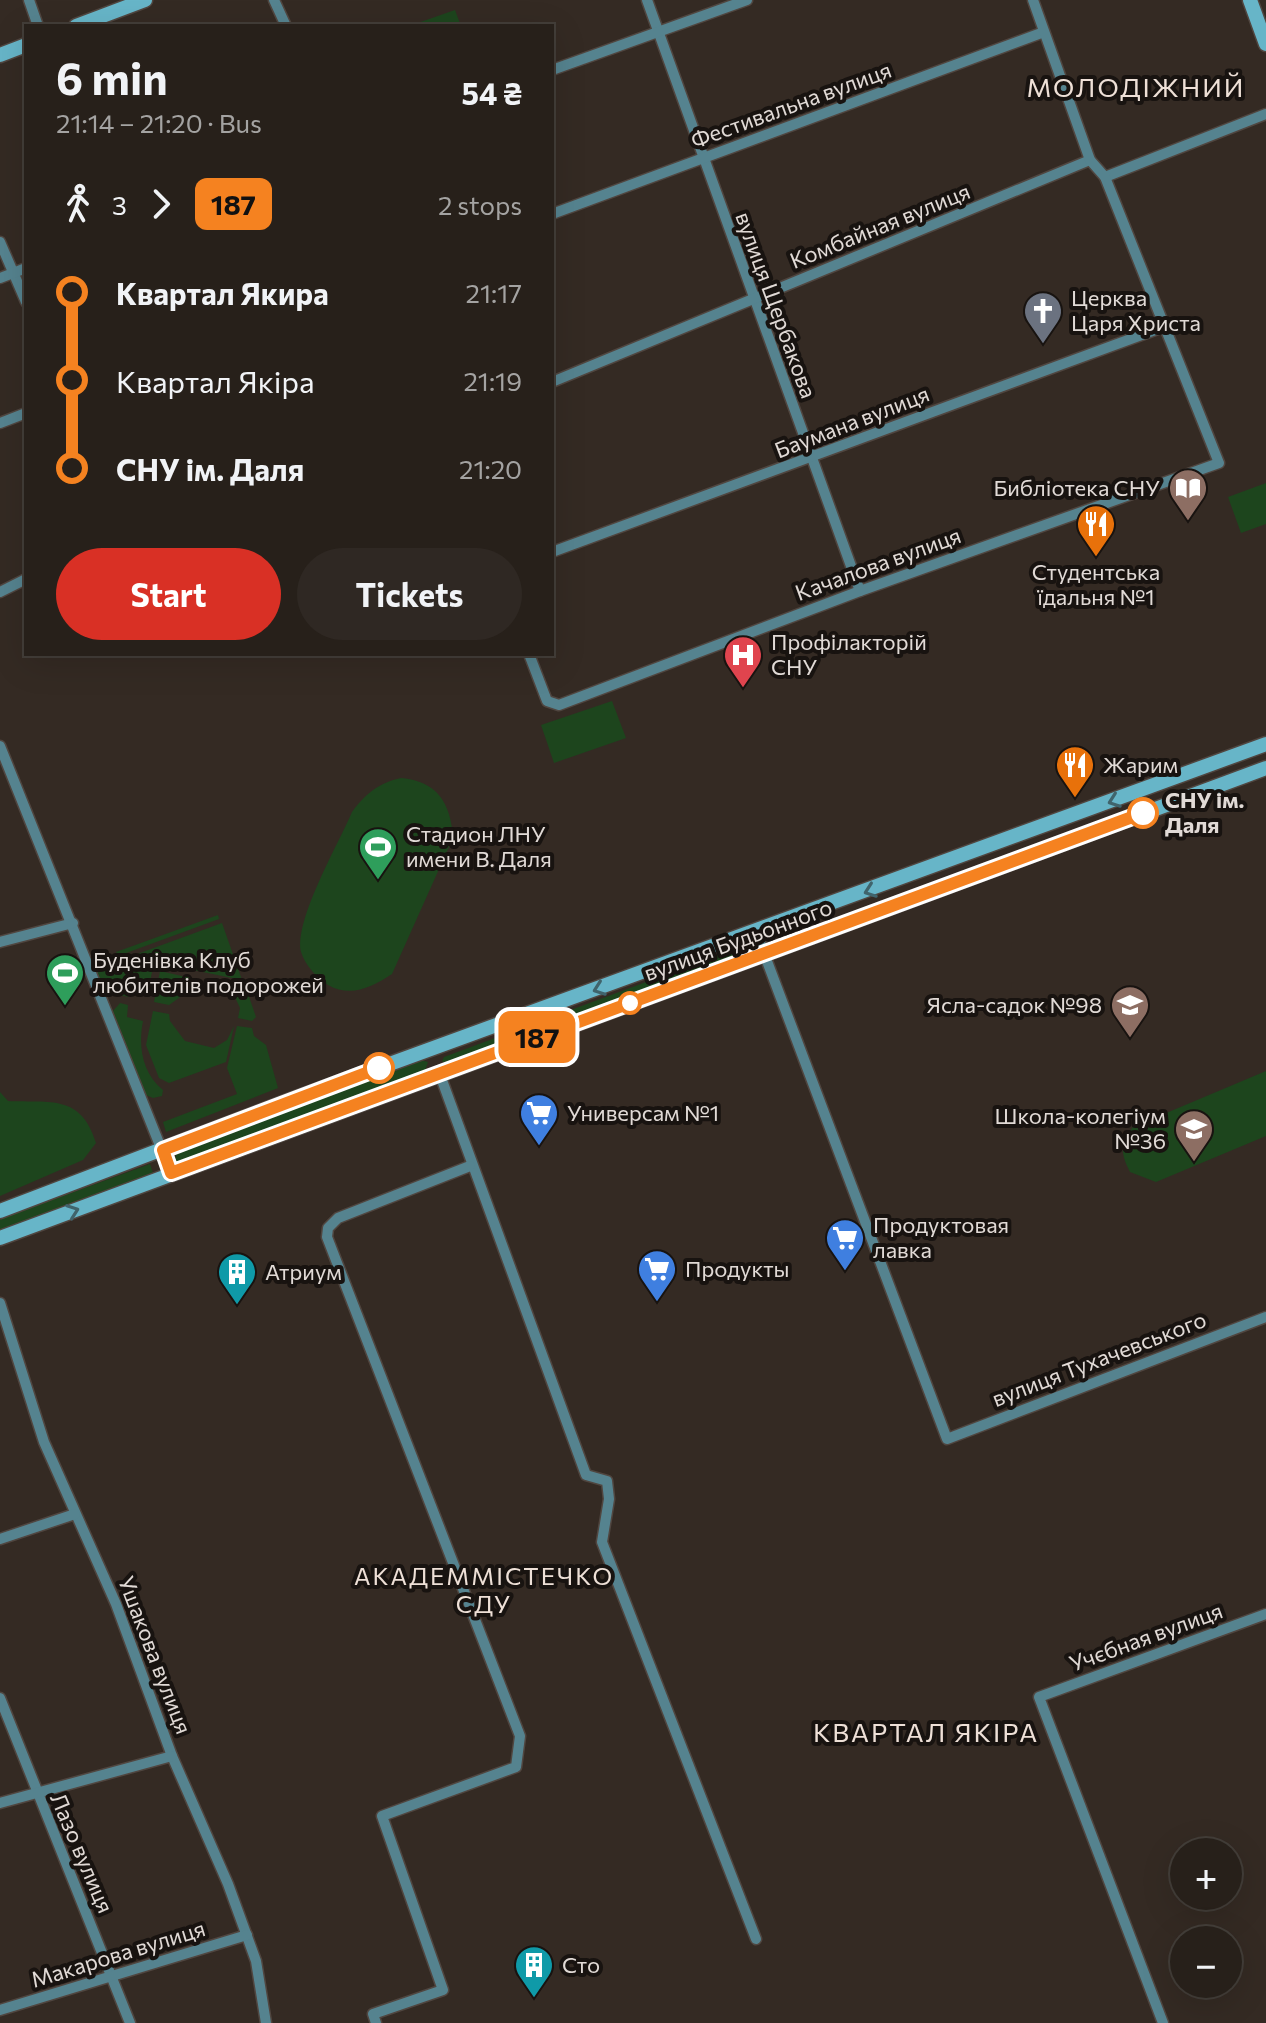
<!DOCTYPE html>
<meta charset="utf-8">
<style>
body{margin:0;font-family:Commissioner,sans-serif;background:#2f2823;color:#f1f3f6;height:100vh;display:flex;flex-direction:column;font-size:30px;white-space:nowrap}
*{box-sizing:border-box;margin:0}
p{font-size:26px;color:#a4a3a2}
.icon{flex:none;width:44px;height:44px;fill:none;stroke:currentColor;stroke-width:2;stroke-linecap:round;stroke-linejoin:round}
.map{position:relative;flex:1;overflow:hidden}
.drawer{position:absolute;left:24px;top:24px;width:530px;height:632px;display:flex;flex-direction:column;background:#27201a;border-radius:0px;box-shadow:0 8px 32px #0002,0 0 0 2px #433e39}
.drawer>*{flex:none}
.badge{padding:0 16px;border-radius:12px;font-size:28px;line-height:52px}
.tools{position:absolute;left:1170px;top:1838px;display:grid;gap:16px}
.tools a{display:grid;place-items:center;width:72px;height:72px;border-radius:50%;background:#27201a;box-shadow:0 8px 32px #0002,0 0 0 2px #433e39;font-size:40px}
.map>.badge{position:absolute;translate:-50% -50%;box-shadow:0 0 0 4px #fff}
.legs{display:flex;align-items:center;gap:12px;height:88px;padding:0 32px;font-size:26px}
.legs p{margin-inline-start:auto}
.head{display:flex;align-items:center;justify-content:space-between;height:136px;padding:0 32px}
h1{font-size:44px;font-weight:700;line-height:60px}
.cta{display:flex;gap:16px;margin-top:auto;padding:16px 32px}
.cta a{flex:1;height:92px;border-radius:48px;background:#d93025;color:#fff;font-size:32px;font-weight:700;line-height:92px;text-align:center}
.cta a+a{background:#2f2823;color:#f1f3f6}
ul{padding:0 32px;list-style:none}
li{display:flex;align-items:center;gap:28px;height:88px;font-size:30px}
li i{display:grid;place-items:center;width:12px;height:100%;margin:0 10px;background:currentColor}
li i::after{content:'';width:20px;height:20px;margin:-10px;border:6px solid;border-radius:50%;background:#27201a}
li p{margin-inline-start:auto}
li:first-child i{background:linear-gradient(#0000 50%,currentColor 0)}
li:last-child i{background:linear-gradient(currentColor 50%,#0000 0)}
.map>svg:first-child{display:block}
</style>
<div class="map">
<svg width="1266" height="2023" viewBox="0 0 1266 2023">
<rect width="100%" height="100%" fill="#342a23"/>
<g fill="#1d451d">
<polygon points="455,10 461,26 409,26"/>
<polygon points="1266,483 1266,524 1241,533 1228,497"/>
<polygon points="612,701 626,738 554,763 541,725"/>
<path d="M401,778C437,781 451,803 453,838L392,974C372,987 351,998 328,985C317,978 305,965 301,952C294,920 339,843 352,812C366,793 379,783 401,778Z"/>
<polygon points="218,915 219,919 118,956 116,952"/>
<polygon points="222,923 242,980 129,957"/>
<polygon points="743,946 748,947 747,954 446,1064 442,1061 444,1057"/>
<polygon points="118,960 153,967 148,992 130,987 128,997 104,991 96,968"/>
<polygon points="160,971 195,979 193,988 169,1005 154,1002"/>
<polygon points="228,982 245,985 256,1017 252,1021 238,1018 240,1008"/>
<path d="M120,1003L128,1005L127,1017L143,1021C138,1046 142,1073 163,1090L162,1096L153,1098L146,1095L113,1011Z"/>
<polygon points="153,1011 169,1014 170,1021 185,1041 214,1048 227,1040 234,1026 226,1062 169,1083 159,1078 146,1045"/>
<polygon points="237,1026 252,1028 254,1036 266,1045 278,1088 166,1132 163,1122 237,1094 227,1068"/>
<polygon points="421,1060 428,1062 425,1071 179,1163 175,1160 176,1154"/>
<path d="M1266,1071V1136L1156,1182L1130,1172C1121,1155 1119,1143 1133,1127Z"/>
<path d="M0,1092L8,1101C51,1103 81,1094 96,1143L83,1160L0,1196Z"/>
<polygon points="150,1164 153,1173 0,1230 0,1219"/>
</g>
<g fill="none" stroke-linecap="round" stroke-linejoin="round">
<g stroke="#504640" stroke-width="13">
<g id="street">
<polyline points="29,0 38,26"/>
<polyline points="274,0 286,26"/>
<polyline points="647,0 860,591"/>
<polyline points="552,70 747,0"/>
<polyline points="1105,177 1266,114"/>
<polyline points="552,214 1044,32"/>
<polyline points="0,242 26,302"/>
<polyline points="0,278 26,268"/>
<polyline points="552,382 1090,160"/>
<polyline points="0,423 26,413"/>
<polyline points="552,552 1166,326"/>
<polyline points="0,592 26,579"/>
<polyline points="529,654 547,701 559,705 860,591 1219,463 1105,177 1090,160 1033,0"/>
<polyline points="0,746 171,1173"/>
<polyline points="756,932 947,1439 1266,1317"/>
<polyline points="0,942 73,923"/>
<polyline points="439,1072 586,1475 607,1481 609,1499 602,1542 756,1939"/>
<polyline points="0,1303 44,1442 116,1604 172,1756 228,1884 256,1961 266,2023"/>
<polyline points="0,1539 75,1514"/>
<polyline points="0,1698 130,2023"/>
<polyline points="0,1803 172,1756"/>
<polyline points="0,2010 247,1935"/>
<polyline points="376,2023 373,2014 443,1990 382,1816 516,1767 520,1736 327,1237 328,1228 338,1218 470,1166"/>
<polyline points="1163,2023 1039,1697 1266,1614"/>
</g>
</g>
<g stroke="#504640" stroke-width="17">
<g id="secondary">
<polyline points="1250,0 1266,44"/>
<polyline points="76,26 145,0"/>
<polyline points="0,55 26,45"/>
<polyline points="0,1211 291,1100 1266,744"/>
<polyline points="0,1238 1266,768"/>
</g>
</g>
<use href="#street" stroke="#55838f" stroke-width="10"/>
<use href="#secondary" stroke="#67b5c8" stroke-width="14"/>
</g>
<defs><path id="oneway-chevron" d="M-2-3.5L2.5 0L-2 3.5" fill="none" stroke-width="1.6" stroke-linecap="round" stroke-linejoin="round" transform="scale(2)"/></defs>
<g stroke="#40646c">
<use href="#oneway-chevron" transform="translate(1114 801) rotate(160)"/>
<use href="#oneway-chevron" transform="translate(870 891) rotate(160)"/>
<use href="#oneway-chevron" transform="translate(599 989) rotate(160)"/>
<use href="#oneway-chevron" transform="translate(73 1211) rotate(-20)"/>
</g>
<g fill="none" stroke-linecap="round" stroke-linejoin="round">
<g stroke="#fff" stroke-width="18">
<polyline id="line-1" points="379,1068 163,1150 171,1173 1143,813"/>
</g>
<use href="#line-1" stroke="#f58220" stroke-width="12"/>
</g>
<defs>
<g id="church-pin" transform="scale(2)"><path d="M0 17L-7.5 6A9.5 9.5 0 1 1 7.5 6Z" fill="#6b7280" stroke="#181310"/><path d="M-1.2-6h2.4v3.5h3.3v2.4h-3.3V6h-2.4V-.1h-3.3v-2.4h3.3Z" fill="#fff"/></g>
<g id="library-pin" transform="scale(2)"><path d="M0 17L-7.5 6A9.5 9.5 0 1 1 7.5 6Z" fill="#8d6e63" stroke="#181310"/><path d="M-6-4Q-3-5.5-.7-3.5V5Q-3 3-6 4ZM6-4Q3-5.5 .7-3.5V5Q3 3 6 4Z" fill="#fff"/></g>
<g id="restaurant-pin" transform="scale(2)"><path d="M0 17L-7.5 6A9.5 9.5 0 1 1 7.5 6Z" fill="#e8710a" stroke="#181310"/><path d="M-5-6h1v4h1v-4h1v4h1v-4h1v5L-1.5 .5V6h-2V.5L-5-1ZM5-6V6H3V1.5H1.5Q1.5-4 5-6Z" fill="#fff"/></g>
<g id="hospital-pin" transform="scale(2)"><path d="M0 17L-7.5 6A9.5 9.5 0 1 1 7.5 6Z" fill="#e0444e" stroke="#181310"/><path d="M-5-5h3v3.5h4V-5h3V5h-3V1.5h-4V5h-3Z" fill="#fff"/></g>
<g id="stadium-pin" transform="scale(2)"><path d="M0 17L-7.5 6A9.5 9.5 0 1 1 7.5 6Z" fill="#2e9e5b" stroke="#181310"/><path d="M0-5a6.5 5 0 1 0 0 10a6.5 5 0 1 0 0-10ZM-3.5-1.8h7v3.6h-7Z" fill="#fff"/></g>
<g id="school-pin" transform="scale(2)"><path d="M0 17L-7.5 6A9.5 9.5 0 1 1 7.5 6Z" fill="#8d6e63" stroke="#181310"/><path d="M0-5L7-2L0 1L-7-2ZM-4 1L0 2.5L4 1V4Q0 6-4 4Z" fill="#fff"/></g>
<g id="supermarket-pin" transform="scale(2)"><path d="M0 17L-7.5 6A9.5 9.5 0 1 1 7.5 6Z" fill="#3f7fe0" stroke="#181310"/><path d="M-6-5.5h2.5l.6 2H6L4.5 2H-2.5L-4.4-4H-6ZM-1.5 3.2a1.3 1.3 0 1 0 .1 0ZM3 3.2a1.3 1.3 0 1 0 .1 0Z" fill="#fff"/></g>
<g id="building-pin" transform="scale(2)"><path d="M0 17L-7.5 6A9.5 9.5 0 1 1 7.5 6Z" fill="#0f9aa8" stroke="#181310"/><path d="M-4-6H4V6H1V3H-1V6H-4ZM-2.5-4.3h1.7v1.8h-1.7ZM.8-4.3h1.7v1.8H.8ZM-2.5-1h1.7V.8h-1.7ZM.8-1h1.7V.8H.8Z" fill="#fff"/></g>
</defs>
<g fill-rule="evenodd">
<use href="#church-pin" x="1043" y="311"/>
<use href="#library-pin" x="1188" y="488"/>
<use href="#restaurant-pin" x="1096" y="524"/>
<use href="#hospital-pin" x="743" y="655"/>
<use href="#restaurant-pin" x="1075" y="765"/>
<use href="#stadium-pin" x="378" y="847"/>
<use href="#stadium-pin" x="65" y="973"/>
<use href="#school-pin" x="1130" y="1005"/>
<use href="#supermarket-pin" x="539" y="1113"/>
<use href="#school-pin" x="1194" y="1129"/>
<use href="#supermarket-pin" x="845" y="1238"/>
<use href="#supermarket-pin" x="657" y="1269"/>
<use href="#building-pin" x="237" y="1272"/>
<use href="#building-pin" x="534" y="1965"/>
</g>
<g fill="#fff" stroke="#f58220" stroke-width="4">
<circle cx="1143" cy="813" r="14"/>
<circle cx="630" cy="1003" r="10"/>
<circle cx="379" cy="1068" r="14"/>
</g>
<g text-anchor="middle" stroke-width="8" stroke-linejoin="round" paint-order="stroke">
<g font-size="22" fill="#e1dad6" stroke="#181310">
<text transform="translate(791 105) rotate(-20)" y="8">Фестивальна вулиця</text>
<text transform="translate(880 226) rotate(-22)" y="8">Комбайная вулиця</text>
<text transform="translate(776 305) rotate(70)" y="8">вулиця Щербакова</text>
<text transform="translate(852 422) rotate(-21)" y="8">Баумана вулиця</text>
<text transform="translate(878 564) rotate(-20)" y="8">Качалова вулиця</text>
<text transform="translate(738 940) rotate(-20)" y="8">вулиця Будьонного</text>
<text transform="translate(1099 1359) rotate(-21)" y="8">вулиця Тухачевського</text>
<text transform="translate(1146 1637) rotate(-20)" y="8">Учєбная вулиця</text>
<text transform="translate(155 1655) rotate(69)" y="8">Ушакова вулиця</text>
<text transform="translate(82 1853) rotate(67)" y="8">Лазо вулиця</text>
<text transform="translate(118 1954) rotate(-17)" y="8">Макарова вулиця</text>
</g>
<g font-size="22" fill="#e1dad6" stroke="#181310" text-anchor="start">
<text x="1071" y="306">Церква<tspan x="1071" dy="25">Царя Христа</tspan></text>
<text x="1160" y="496" text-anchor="end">Библіотека СНУ</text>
<text x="1096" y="580" text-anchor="middle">Студентська<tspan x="1096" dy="25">їдальня №1</tspan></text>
<text x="771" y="650">Профілакторій<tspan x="771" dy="25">СНУ</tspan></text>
<text x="1103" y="773">Жарим</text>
<text x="406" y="842">Стадион ЛНУ<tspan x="406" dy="25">имени В. Даля</tspan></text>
<text x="93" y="968">Буденівка Клуб<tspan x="93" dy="25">любителів подорожей</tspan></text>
<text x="1102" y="1013" text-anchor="end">Ясла-садок №98</text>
<text x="567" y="1121">Универсам №1</text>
<text x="1166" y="1124" text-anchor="end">Школа-колегіум<tspan x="1166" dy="25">№36</tspan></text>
<text x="873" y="1233">Продуктовая<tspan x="873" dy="25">лавка</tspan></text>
<text x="685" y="1277">Продукты</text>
<text x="265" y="1280">Атриум</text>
<text x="562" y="1973">Сто</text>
</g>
<g font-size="22" font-weight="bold" fill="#e1dad6" stroke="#181310" text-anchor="start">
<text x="1165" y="808">СНУ ім.<tspan x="1165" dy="25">Даля</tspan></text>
</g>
<g font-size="24" letter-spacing="2" fill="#eee0d7" stroke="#181310">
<text x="484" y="1585">АКАДЕММІСТЕЧКО<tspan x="484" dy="28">СДУ</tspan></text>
</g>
<g font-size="26" letter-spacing="2" fill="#eee0d7" stroke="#181310">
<text x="1136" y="97">МОЛОДІЖНИЙ</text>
<text x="926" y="1742">КВАРТАЛ ЯКІРА</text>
</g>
</g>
</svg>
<div class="tools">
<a>+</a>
<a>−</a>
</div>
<b class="badge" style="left:537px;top:1037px;background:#f58220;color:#111">187</b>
<section class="drawer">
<div class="head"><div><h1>6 min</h1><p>21:14 – 21:20 · Bus</p></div><b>54 ₴</b></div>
<div class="legs"><svg class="icon" aria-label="walk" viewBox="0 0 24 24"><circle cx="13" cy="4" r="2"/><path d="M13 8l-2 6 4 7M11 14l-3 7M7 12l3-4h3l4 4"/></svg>3<svg class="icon" aria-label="forward" viewBox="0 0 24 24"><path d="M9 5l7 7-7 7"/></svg><b class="badge" style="background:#f58220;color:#111">187</b><p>2 stops</p></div>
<ul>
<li><i style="color:#f58220"></i><b>Квартал Якира</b><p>21:17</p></li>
<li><i style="color:#f58220"></i><span>Квартал Якіра</span><p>21:19</p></li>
<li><i style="color:#f58220"></i><b>СНУ ім. Даля</b><p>21:20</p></li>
</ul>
<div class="cta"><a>Start</a><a>Tickets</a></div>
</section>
</div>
